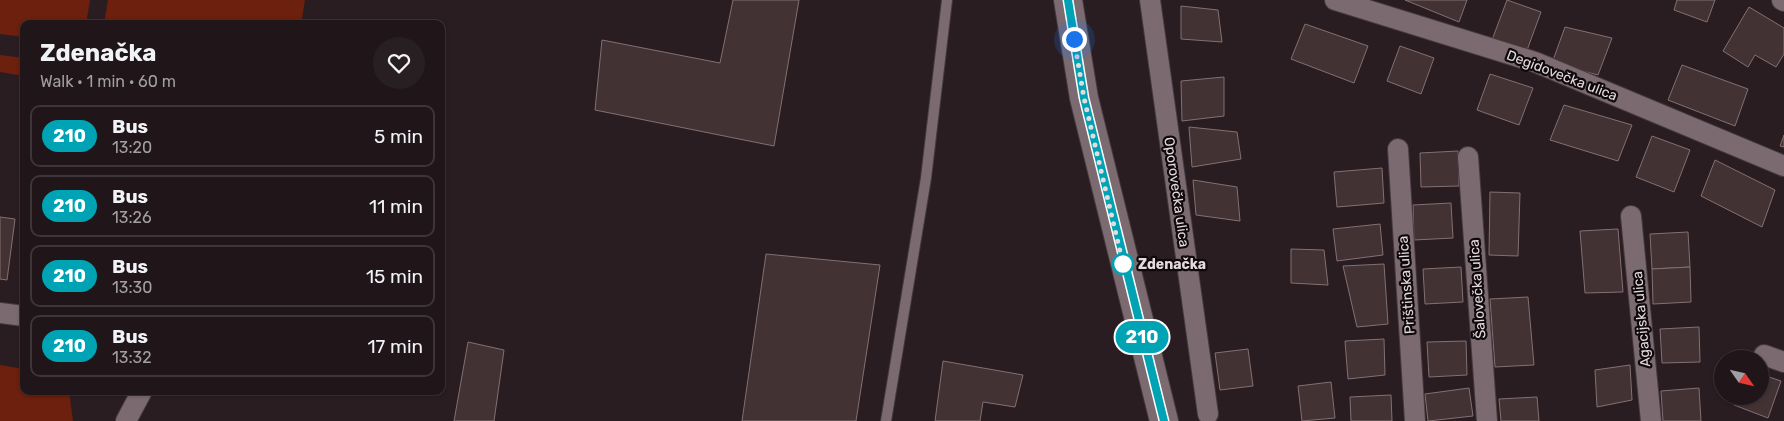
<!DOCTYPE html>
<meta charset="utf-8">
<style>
body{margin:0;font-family:Rubik,sans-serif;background:#281f23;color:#f1f3f6;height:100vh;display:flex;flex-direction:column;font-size:19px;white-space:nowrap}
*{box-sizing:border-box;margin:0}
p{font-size:16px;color:#a29fa2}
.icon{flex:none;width:28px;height:28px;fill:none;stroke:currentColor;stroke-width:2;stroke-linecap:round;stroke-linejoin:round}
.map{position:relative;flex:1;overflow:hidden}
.details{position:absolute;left:20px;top:20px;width:425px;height:375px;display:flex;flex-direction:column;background:#20161a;border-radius:10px;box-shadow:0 1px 4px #0004,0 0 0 1px #3d3539}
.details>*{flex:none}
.badge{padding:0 10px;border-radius:16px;font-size:18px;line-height:32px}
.needle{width:32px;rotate:124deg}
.tools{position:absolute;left:1714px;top:350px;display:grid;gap:10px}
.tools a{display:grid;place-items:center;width:55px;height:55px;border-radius:50%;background:#20161a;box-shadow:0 1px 4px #0004,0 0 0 1px #3d3539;font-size:25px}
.you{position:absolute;width:25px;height:25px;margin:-12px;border:4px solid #fff;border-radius:50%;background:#1a73e8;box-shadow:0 0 0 8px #1a73e833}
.map>.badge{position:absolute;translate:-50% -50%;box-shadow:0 0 0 2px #fff}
.round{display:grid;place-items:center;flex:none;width:52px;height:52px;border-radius:26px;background:#281f23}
.headline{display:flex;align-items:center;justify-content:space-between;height:85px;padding:0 20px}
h1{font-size:24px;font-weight:700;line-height:38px}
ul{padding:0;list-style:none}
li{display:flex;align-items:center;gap:15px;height:62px;margin:0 10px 8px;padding:0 10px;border:2px solid #3d3539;border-radius:10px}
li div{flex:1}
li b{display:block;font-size:19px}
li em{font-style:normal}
li .badge{min-width:55px;font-weight:700;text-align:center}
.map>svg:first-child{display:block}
</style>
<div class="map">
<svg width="1784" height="421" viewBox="0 0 1784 421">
<rect width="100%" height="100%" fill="#2a1d22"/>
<g fill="#6c200d">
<polygon points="0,0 90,0 86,24 24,24 24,37 0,34"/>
<polygon points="108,0 305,0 301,24 104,24"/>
<polygon points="0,55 24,58 24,76 0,72"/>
<polygon points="0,365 24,369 24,391 69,391 73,421 0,421"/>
</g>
<g fill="#423233" stroke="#837072">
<polygon points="733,0 799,0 774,146 595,110 602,40 720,63"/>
<polygon points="1405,0 1467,0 1459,22"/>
<polygon points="1507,0 1541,12 1526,53 1492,40"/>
<polygon points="1677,0 1715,0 1707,22 1674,10"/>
<polygon points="1181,6 1218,10 1222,42 1181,39"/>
<polygon points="1749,7 1784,28 1784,54 1776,67 1755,55 1748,67 1723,51"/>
<polygon points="1305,24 1368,46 1354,83 1291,59"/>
<polygon points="1565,27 1612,38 1598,75 1552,63"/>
<polygon points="1400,46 1434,58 1421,94 1387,81"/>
<polygon points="1682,65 1748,89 1735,126 1668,100"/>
<polygon points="1490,74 1533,88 1519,125 1477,110"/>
<polygon points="1224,77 1224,116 1182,121 1181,81"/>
<polygon points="1564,105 1632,125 1618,161 1550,140"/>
<polygon points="1189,127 1237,132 1241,159 1192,167"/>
<polygon points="1784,135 1784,147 1780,146"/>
<polygon points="1652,136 1690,150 1674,192 1636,177"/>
<polygon points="1458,151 1459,186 1421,187 1420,153"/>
<polygon points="1715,160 1775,190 1762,227 1701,196"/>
<polygon points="1382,168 1384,203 1337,207 1334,172"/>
<polygon points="1193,180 1237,187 1240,221 1196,215"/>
<polygon points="1490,192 1520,193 1518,256 1489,255"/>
<polygon points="1451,203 1453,238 1414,240 1413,205"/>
<polygon points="0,217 15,219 7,280 0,279"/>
<polygon points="1380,224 1383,255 1337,261 1333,229"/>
<polygon points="1618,229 1623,292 1585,293 1580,231"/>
<polygon points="1688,232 1690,267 1652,269 1650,234"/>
<polygon points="1291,249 1324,250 1328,285 1291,283"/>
<polygon points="766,254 880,265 856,421 742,421"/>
<polygon points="1384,264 1388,324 1357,327 1343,266"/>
<polygon points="1461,267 1463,302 1425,304 1423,269"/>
<polygon points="1690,267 1691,302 1653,304 1652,269"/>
<polygon points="1528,297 1534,365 1495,367 1490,299"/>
<polygon points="1699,327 1700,362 1662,363 1660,329"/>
<polygon points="1384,339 1385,375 1348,379 1345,341"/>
<polygon points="1466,341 1467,375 1429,377 1427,342"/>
<polygon points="468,342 504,350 494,421 454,421"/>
<polygon points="1248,349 1253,386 1220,390 1215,353"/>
<polygon points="943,361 1023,375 1015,407 983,402 980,421 935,421"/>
<polygon points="1630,365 1632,400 1597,407 1595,370"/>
<polygon points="1760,374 1781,381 1768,418 1734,405 1738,396 1760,396"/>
<polygon points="1331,382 1335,418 1302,421 1298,386"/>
<polygon points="1469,388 1473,416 1428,421 1425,394"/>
<polygon points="1699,388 1701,421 1663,421 1661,391"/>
<polygon points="1391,395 1392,421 1351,421 1350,397"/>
<polygon points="1537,397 1539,421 1501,421 1499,399"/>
</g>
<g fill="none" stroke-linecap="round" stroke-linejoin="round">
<g stroke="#453a3f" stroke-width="12">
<polyline id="lane" points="886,421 926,178 947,0"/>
</g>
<g stroke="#453a3f" stroke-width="22">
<g id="street">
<polyline points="1150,0 1208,414"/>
<polyline points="1335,0 1535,62 1784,166"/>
<polyline points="1782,0 1784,1"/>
<polyline points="1398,149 1415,421"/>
<polyline points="1468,157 1487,421"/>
<polyline points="1631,216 1651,421"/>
<polyline points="0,313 24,316"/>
<polyline points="1764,355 1784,362"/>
<polyline points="126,421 142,391"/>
</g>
</g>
<g stroke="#453a3f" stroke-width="30">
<polyline id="secondary" points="1068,0 1084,98 1164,421"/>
</g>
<use href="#lane" stroke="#7b6b71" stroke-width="10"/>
<use href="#street" stroke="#7b6b71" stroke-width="20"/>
<use href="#secondary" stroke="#7b6b71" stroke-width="28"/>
</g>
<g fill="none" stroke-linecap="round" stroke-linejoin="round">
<g stroke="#fff" stroke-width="11">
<polyline id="line" points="1068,0 1084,98 1164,421"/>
</g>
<use href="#line" stroke="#00a3b4" stroke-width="8"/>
<polyline stroke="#e5dbdf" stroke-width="5" stroke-dasharray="0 9" points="1074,39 1084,98 1123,264"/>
</g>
<circle fill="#fff" stroke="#00a3b4" stroke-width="2.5" cx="1123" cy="264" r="10"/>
<g text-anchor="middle" stroke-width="4.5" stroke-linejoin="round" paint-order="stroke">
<g font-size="14" fill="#e5dbdf" stroke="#0f090b">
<text transform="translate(1562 75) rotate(21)" y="5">Degidovečka ulica</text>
<text transform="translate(1177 192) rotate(82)" y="5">Oporovečka ulica</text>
<text transform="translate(1406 285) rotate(-94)" y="5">Prištinska ulica</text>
<text transform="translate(1477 289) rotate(-94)" y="5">Šalovečka ulica</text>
<text transform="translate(1641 319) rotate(-95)" y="5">Agacijska ulica</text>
</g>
<g font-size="14" font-weight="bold" fill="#e5dbdf" stroke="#0f090b" text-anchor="start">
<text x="1138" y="269">Zdenačka</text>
</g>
</g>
</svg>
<div class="tools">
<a><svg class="needle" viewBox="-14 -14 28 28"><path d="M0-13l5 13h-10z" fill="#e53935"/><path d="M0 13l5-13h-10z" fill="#a29fa2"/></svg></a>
</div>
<div class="you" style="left:1074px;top:39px"></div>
<b class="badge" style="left:1142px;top:337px;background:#00a3b4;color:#fff">210</b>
<section class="details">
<div class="headline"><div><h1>Zdenačka</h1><p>Walk · 1 min · 60 m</p></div><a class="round"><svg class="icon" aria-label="heart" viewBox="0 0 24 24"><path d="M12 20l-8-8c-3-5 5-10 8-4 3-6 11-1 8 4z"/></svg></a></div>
<ul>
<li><span class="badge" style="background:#00a3b4;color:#fff">210</span><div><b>Bus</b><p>13:20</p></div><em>5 min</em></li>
<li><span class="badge" style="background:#00a3b4;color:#fff">210</span><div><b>Bus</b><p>13:26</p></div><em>11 min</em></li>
<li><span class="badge" style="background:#00a3b4;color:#fff">210</span><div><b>Bus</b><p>13:30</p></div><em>15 min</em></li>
<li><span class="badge" style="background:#00a3b4;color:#fff">210</span><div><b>Bus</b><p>13:32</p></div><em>17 min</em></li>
</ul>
</section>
</div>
